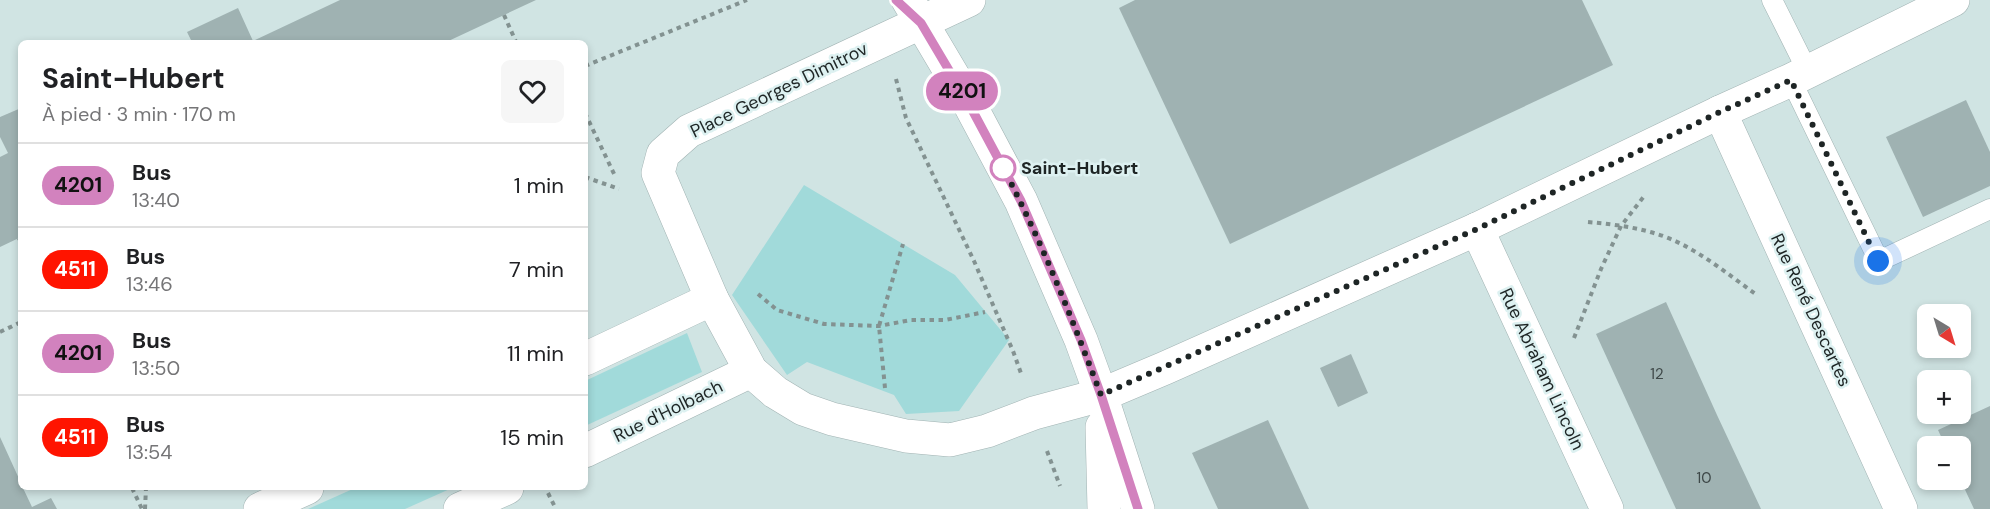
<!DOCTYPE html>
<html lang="fr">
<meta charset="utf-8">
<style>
body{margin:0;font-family:"DM Sans",sans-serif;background:#f6f6f6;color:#202124;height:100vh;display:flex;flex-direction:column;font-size:22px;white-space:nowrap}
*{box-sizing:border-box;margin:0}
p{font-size:20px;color:#757577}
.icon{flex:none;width:33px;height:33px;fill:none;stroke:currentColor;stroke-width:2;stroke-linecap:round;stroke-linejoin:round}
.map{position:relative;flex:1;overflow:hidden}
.drawer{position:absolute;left:18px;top:40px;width:570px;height:450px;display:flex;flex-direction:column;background:#fff;border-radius:9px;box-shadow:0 3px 9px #0003}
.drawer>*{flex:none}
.badge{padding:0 12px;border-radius:20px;font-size:21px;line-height:39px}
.needle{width:39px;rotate:142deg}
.controls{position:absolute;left:1917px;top:304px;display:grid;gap:12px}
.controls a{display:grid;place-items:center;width:54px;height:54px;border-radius:9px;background:#fff;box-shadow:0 3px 9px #0003;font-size:30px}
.you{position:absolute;width:30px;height:30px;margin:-15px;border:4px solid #fff;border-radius:50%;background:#1a73e8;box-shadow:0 0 0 9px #1a73e833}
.map>.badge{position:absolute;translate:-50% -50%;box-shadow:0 0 0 3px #fff}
.round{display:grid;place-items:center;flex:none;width:63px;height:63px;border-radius:9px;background:#f6f6f6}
.head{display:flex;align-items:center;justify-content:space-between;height:102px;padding:0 24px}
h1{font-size:28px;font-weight:700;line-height:45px}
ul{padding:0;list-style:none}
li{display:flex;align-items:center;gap:18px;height:84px;padding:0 24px;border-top:2px solid #e0e0e0}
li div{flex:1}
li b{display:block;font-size:22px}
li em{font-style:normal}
li .badge{min-width:66px;font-weight:700;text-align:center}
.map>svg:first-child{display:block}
</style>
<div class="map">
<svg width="1990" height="509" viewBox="0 0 1990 509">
<rect width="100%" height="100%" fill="#d0e4e3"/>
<g fill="#a1dada">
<polygon points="804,185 955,275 1009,340 959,411 906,414 894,395 807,362 787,375 732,295"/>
<polygon points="687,333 702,372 585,426 585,381"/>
<polygon points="355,488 452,488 405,509 308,509"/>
</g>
<g fill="#9fb2b2">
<polygon points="340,0 536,0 442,44 193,44 187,32 238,8 253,41"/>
<polygon points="1135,0 1582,0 1613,65 1230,244 1119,8"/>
<polygon points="1966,100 1990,152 1990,186 1923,217 1886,137"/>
<polygon points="21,108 21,237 0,247 0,157 8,153 0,137 0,117"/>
<polygon points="1666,302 1717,415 1761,509 1676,509 1596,334"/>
<polygon points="1351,354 1368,393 1338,407 1320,368"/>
<polygon points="1990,406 1990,509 1974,509 1960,479 1960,447 1946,447 1938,430"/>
<polygon points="1268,420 1309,509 1218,509 1192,453"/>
<polygon points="0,437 21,483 21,488 23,488 32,507 51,498 57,509 0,509"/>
</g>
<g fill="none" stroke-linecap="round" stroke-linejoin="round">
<g stroke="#a1b3b3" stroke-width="21">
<g id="lane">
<polyline points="1772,0 1808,72"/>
<polyline points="1791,80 1879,261 1990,209"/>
</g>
</g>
<g stroke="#a1b3b3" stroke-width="34">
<g id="street">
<polyline points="908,0 969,103 1021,201 1081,340 1101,395 1138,509"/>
<polyline points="969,0 689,131 663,154 658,173 712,299 751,371 775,392 803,409 832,419 906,436 950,440 987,431 1034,413 1101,395 1165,368 1477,229 1720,112 1791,80 1953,0"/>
<polyline points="1720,112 1901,509"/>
<polyline points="1477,229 1607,509"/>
<polyline points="585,359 712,299"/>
<polyline points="1102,427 1104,509"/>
<polyline points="585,451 751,371"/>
<polyline points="260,509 307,488"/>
<polyline points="460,509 507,488"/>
</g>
</g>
<g stroke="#839291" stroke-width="4" stroke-dasharray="4.5 4.5" stroke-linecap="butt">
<polyline points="504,15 517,44"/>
<polyline points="585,66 747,0"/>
<polyline points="896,79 906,118 974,261 1013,351 1022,376"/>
<polyline points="585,113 616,178"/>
<polyline points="585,177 619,189"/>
<path d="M1588,222C1611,224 1635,227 1657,234C1693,245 1726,273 1757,295"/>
<polyline points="19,238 21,242"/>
<polyline points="758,294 777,310 824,324 879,326 911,320 945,320 985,312"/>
<polyline points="0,332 21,322"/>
<polyline points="1574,338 1601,269 1621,226 1645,195"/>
<polyline points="885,388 879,326 903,244"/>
<polyline points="1047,451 1060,486"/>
<polyline points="132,488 142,509"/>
<polyline points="548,493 556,509"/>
<polyline points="145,509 146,488"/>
</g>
<use href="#lane" stroke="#fff" stroke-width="20"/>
<use href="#street" stroke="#fff" stroke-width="33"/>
</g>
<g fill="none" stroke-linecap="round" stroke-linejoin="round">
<g stroke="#fff" stroke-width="14">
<polyline id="line" points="896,0 921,23 969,104 1021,201 1081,340 1101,395 1138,509"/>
</g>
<use href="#line" stroke="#d282be" stroke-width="9"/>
<path stroke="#1e2525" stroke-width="6" stroke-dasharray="0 10.8" d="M1003,168L1000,162C1040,237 1071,316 1101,395L1477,229L1720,112L1791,80L1878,261"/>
</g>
<circle fill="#fff" stroke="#d282be" stroke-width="3" cx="1003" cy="168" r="12"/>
<g text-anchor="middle" stroke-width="5" stroke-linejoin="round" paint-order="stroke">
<g font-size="15" fill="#3e4848">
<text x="1657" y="379">12</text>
<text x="1704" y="483">10</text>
</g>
<g font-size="18" fill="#1e2525" stroke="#ddf1f1">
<text transform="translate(779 90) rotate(-26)" y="6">Place Georges Dimitrov</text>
<text transform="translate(1811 310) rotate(65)" y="6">Rue René Descartes</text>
<text transform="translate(1542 369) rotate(65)" y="6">Rue Abraham Lincoln</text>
<text transform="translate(668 411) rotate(-26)" y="6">Rue d'Holbach</text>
</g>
<g font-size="18" font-weight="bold" fill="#1e2525" stroke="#ddf1f1" text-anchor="start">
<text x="1021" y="174">Saint-Hubert</text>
</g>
</g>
</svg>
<div class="controls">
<a><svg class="needle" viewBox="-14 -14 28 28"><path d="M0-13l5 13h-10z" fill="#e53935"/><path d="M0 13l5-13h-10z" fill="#757577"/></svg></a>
<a>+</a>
<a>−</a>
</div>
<div class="you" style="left:1878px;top:261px"></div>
<b class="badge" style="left:962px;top:91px;background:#d282be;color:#111">4201</b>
<section class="drawer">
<div class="head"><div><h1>Saint-Hubert</h1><p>À pied · 3 min · 170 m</p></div><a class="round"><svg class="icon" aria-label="heart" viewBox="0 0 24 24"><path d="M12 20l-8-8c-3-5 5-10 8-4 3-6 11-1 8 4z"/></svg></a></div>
<ul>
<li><span class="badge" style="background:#d282be;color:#111">4201</span><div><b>Bus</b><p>13:40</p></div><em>1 min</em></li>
<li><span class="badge" style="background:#ff1400;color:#fff">4511</span><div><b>Bus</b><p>13:46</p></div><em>7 min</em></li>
<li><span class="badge" style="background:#d282be;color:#111">4201</span><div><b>Bus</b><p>13:50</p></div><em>11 min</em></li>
<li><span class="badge" style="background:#ff1400;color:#fff">4511</span><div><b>Bus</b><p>13:54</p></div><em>15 min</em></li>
</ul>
</section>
</div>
